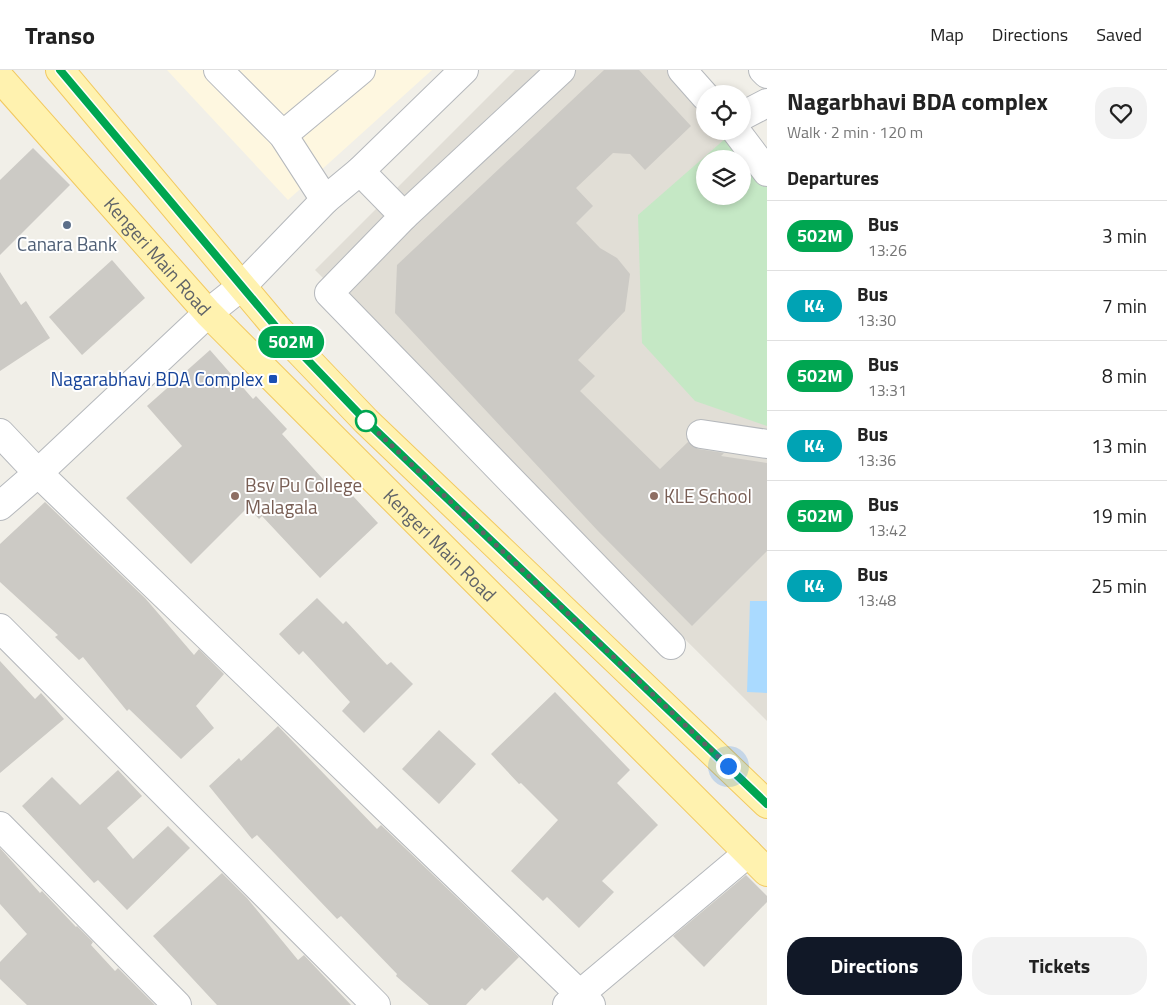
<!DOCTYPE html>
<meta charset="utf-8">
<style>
body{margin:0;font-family:"Titillium Web",sans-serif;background:#f2f2f2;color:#222;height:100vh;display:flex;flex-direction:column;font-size:19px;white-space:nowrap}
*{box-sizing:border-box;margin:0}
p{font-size:16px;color:#767676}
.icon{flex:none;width:28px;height:28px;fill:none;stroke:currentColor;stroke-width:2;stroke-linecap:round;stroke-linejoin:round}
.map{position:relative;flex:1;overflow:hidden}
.panel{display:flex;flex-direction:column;background:#fff;width:400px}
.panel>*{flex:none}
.badge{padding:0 10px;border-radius:16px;font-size:18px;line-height:32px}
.fabs{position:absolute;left:696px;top:15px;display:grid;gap:10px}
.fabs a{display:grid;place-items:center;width:55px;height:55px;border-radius:50%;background:#fff;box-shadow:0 2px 8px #0003;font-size:25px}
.you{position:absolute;width:25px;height:25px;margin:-12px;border:4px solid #fff;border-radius:50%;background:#1a73e8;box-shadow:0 0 0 8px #1a73e833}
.map>.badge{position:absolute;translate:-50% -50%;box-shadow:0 0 0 2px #fff}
h2{padding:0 20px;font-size:19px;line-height:45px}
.round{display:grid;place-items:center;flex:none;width:52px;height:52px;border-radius:20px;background:#f2f2f2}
.head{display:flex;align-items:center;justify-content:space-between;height:85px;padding:0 20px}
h1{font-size:24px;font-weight:700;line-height:38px}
.button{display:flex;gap:10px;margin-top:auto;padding:10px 20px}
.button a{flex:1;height:58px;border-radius:20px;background:#111827;color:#fff;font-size:20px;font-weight:700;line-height:58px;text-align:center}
.button a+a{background:#f2f2f2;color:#222}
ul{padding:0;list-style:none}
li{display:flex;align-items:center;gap:15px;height:70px;padding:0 20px;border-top:1px solid #e0e0e0}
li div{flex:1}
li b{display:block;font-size:19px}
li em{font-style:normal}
li .badge{min-width:55px;font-weight:700;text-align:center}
header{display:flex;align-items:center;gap:30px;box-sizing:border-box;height:70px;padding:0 25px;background:#fff;border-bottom:1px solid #e0e0e0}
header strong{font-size:24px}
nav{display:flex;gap:28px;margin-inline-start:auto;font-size:18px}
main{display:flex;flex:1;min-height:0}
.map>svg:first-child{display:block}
</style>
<header>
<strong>Transo</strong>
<nav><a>Map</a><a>Directions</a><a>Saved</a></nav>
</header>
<main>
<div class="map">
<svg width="767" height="935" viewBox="0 0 767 935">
<rect width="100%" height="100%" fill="#f1efe8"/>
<polygon fill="#fef7e0" points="167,0 432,0 288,130"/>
<path fill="#e1ded6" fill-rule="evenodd" d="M515,0H701L720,24H705V61H742L767,84V651L315,200ZM705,89H742V126H705Z"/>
<path fill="#c5e8c5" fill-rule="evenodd" d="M734,61L767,86V356L695,331L642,273L638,145ZM705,89H742V126H705Z"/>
<polygon fill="#aadaff" points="750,531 767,531 767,623 747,622"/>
<g fill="#cccac5">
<polygon points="604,0 639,0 691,56 645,100 630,84 613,83 576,118 593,136 576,153 600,178 617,188 630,204 625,241 578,290 595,306 580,321 660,399 688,372 698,379 724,383 721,386 767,393 767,481 692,556 598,461 395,243 397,195"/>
<polygon points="33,78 70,115 0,185 0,110"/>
<polygon points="112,190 145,228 82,285 49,247"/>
<polygon points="0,202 21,235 26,231 50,268 0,301"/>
<polygon points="210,280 253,329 256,326 287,359 282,364 332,419 340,412 378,453 320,508 262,446 259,449 248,437 191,494 126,428 182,376 147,336"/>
<polygon points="45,432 145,528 194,585 199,579 224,604 196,636 214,658 181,689 129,639 127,641 83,587 79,590 55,567 58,565 0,512 0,474"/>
<polygon points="317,528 343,554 346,551 387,595 391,592 413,614 364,663 342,641 350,632 303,581 299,585 279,564"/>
<polygon points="0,591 35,629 41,623 64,649 0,703"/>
<polygon points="555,622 630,700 617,713 658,755 602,811 614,822 579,858 547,827 543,831 511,801 558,750 521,713 519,714 491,684"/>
<polygon points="278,656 377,759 381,755 519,887 485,921 482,918 466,935 429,935 396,906 397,904 341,846 337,849 257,765 252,769 209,716 239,688 241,691"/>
<polygon points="439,660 476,694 439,734 402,699"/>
<polygon points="118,700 142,726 107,758 133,789 168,756 190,778 127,840 98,810 94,813 22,736 52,707 80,735"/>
<polygon points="0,778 40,823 42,821 76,857 77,856 93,872 91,875 115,901 118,898 155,935 27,935 0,909 0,892 27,864 0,834"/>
<polygon points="222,803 247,828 298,890 304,885 351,935 217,935 153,866"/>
<polygon points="746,805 767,826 767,832 704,897 673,866"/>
</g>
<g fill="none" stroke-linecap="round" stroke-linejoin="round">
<g stroke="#b5b8bc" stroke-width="30">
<g id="minor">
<polyline points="218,0 283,65 325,130"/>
<polyline points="682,0 705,26"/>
<polyline points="763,0 767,4"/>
<polyline points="742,46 767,33"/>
<polyline points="736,61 767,102"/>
<polyline points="283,65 361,0"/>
<polyline points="360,101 404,146 329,223 671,575"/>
<polyline points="404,146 561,0"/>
<polyline points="0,363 38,403 591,935"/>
<polyline points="701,364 767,374"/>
<polyline points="0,436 38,403 208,243 242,216 325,130 360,101 464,0"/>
<polyline points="0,558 376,935"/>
<polyline points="0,756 177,935"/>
<polyline points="567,935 748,783"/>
</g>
</g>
<g stroke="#f2c960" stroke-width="30">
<g id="major">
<polyline points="60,0 276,257 366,351 767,734"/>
<path id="s1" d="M0,8L208,243L767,802"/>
</g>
</g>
<use href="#minor" stroke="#fff" stroke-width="28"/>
<use href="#major" stroke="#fff2af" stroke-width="28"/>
</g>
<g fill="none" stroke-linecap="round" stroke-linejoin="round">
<g stroke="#fff" stroke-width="11">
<polyline id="line" points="60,0 276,257 366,351 767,734"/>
</g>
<use href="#line" stroke="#00a651" stroke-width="8"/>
<polyline stroke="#5f6368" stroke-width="5" stroke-dasharray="0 9" points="366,351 728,696"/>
</g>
<circle fill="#5c6f8a" stroke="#fff" stroke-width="2" cx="67" cy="155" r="5"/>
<rect fill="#1a4fb4" stroke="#fff" stroke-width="2" x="268" y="304" width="10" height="10" rx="2.5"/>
<circle fill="#fff" stroke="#00a651" stroke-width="2.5" cx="366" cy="351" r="10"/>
<g fill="#8d6e63" stroke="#fff" stroke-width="2">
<circle cx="235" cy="426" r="5"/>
<circle cx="654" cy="426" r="5"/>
</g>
<g text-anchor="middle" stroke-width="4" stroke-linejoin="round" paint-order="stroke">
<g font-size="19" fill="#4e5e75" stroke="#fff">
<text x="67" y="181">Canara Bank</text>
</g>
<g font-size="19" fill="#5f6368" stroke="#fff">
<text dy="7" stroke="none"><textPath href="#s1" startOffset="238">Kengeri Main Road</textPath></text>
<text dy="7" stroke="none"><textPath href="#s1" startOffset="642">Kengeri Main Road</textPath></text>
</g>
<g font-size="19" fill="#164399" stroke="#fff" text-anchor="end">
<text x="263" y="316">Nagarabhavi BDA Complex</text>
</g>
<g font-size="19" fill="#785e54" stroke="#fff" text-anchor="start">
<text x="245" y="422">Bsv Pu College<tspan x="245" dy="22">Malagala</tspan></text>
<text x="664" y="433">KLE School</text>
</g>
</g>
</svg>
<div class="fabs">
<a><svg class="icon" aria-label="locate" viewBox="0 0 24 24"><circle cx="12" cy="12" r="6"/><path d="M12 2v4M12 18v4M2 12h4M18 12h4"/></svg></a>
<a><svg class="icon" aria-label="layers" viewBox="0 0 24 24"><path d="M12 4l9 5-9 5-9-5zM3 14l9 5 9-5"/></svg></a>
</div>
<div class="you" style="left:728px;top:696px"></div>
<b class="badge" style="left:291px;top:272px;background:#00a651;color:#fff">502M</b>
</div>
<section class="panel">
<div class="head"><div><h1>Nagarbhavi BDA complex</h1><p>Walk · 2 min · 120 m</p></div><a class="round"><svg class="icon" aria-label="heart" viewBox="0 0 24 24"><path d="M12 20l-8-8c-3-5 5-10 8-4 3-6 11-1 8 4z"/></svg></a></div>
<h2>Departures</h2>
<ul>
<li><span class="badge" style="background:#00a651;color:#fff">502M</span><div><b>Bus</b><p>13:26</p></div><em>3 min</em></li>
<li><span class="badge" style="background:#00a3b4;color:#fff">K4</span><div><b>Bus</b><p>13:30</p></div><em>7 min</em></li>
<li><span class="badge" style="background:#00a651;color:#fff">502M</span><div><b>Bus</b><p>13:31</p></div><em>8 min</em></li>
<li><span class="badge" style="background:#00a3b4;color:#fff">K4</span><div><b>Bus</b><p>13:36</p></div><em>13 min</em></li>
<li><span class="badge" style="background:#00a651;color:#fff">502M</span><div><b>Bus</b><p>13:42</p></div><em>19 min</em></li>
<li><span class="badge" style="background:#00a3b4;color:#fff">K4</span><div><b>Bus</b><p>13:48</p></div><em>25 min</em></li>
</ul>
<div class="button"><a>Directions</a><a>Tickets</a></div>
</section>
</main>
